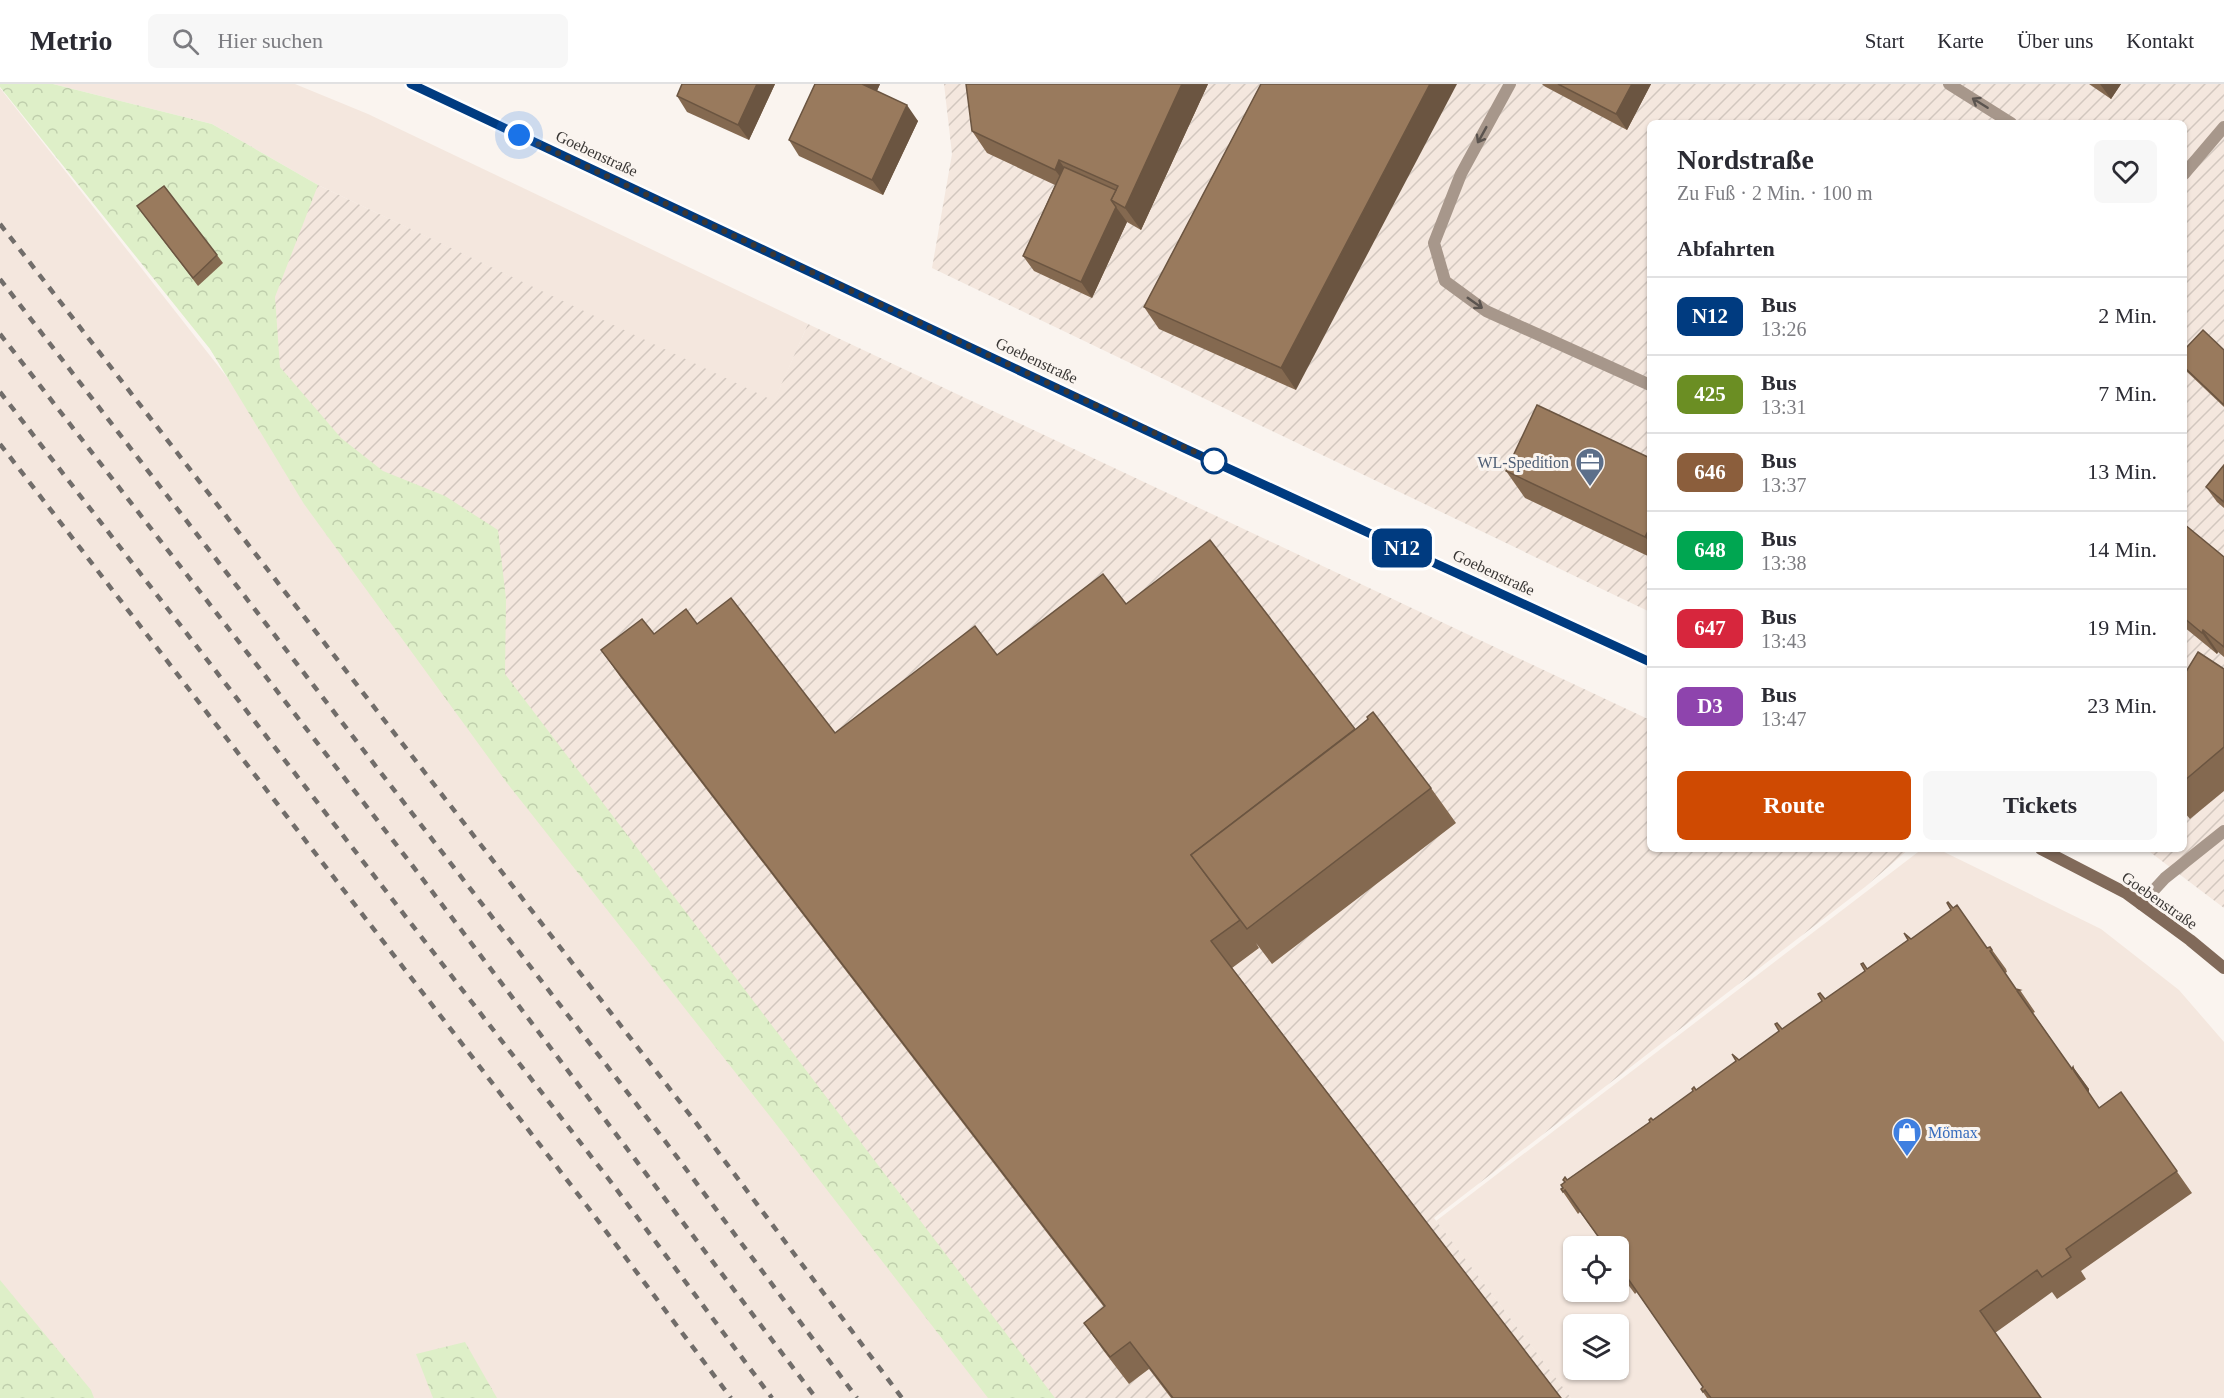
<!DOCTYPE html>
<html lang="de">
<meta charset="utf-8">
<style>
body{margin:0;font-family:Georgia,serif;background:#f7f7f7;color:#2b2b33;height:100vh;display:flex;flex-direction:column;font-size:22px;white-space:nowrap}
*{box-sizing:border-box;margin:0}
p{font-size:20px;color:#7c7c81}
.icon{flex:none;width:33px;height:33px;fill:none;stroke:currentColor;stroke-width:2;stroke-linecap:round;stroke-linejoin:round}
.map{position:relative;flex:1;overflow:hidden}
.sheet{position:absolute;left:1647px;top:36px;width:540px;height:732px;display:flex;flex-direction:column;background:#fff;border-radius:9px;box-shadow:0 2px 4px #0004}
.sheet>*{flex:none}
.badge{padding:0 12px;border-radius:9px;font-size:21px;line-height:39px}
.buttons{position:absolute;left:1563px;top:1152px;display:grid;gap:12px}
.buttons a{display:grid;place-items:center;width:66px;height:66px;border-radius:9px;background:#fff;box-shadow:0 2px 4px #0004;font-size:30px}
.you{position:absolute;width:30px;height:30px;margin:-15px;border:4px solid #fff;border-radius:50%;background:#1a73e8;box-shadow:0 0 0 9px #1a73e833}
.map>.badge{position:absolute;translate:-50% -50%;box-shadow:0 0 0 3px #fff}
h2{padding:0 30px;font-size:22px;line-height:54px}
.round{display:grid;place-items:center;flex:none;width:63px;height:63px;border-radius:9px;background:#f7f7f7}
.overview{display:flex;align-items:center;justify-content:space-between;height:102px;padding:0 30px}
h1{font-size:28px;font-weight:800;line-height:45px}
.action{display:flex;gap:12px;margin-top:auto;padding:12px 30px}
.action a{flex:1;height:69px;border-radius:9px;background:#cf4a02;color:#fff;font-size:24px;font-weight:800;line-height:69px;text-align:center}
.action a+a{background:#f7f7f7;color:#2b2b33}
ul{padding:0;list-style:none}
li{display:flex;align-items:center;gap:18px;height:78px;padding:0 30px;border-top:2px solid #e1e1e2}
li div{flex:1}
li b{display:block;font-size:22px}
li em{font-style:normal}
li .badge{min-width:66px;font-weight:700;text-align:center}
header{display:flex;align-items:center;gap:36px;box-sizing:border-box;height:84px;padding:0 30px;background:#fff;border-bottom:2px solid #e1e1e2}
header strong{font-size:28px}
nav{display:flex;gap:33px;margin-inline-start:auto;font-size:21px}
.search{width:420px;height:54px;background:#f7f7f7;display:flex;align-items:center;gap:15px;box-sizing:border-box;padding:0 21px;border-radius:9px;color:#7c7c81;font-size:22px}
.map>svg:first-child{display:block}
</style>
<header>
<strong>Metrio</strong>
<div class="search"><svg class="icon" aria-label="search" viewBox="0 0 24 24"><circle cx="10" cy="10" r="6"/><path d="M15 15l6 6"/></svg>Hier suchen</div>
<nav><a>Start</a><a>Karte</a><a>Über uns</a><a>Kontakt</a></nav>
</header>
<div class="map">
<svg width="2224" height="1314" viewBox="0 0 2224 1314">
<defs>
<pattern id="industrial-furrows" width="10" height="10" patternUnits="userSpaceOnUse" patternTransform="scale(1.5)"><rect width="10" height="10" fill="#f4e7de"/><path d="M-1 1l2-2M0 10L10 0M9 11l2-2" fill="none" stroke="#d2c7bf"/></pattern>
<pattern id="forest-crowns" width="20" height="18" patternUnits="userSpaceOnUse" patternTransform="scale(1.5)"><rect width="20" height="18" fill="#deefc8"/><path d="M2 6a3 3 0 1 1 6 0M12 15a3 3 0 1 1 6 0" fill="none" stroke="#bfceac"/></pattern>
</defs>
<rect width="100%" height="100%" fill="#faf4ef"/>
<g fill="#f4e7de" fill-rule="evenodd">
<polygon points="53,0 295,0 368,30 808,240 774,318 318,101 212,40"/>
<polygon points="0,4 1028,1314 0,1314"/>
<path d="M1922,765H1938L2101,845L2179,906L2224,958V1314H1571L1436,1137ZM1574,1162H1618V1208H1574ZM1574,1240H1618V1286H1574Z"/>
</g>
<g fill="url(#industrial-furrows)">
<polygon points="944,0 2224,0 2224,824 2146,765 2184,765 2184,39 1650,39 1650,528 932,184 952,70"/>
<polygon points="318,101 774,317 808,240 1650,636 1650,765 1909,765 1865,803 1434,1134 1571,1314 1030,1314 210,265"/>
</g>
<g fill="url(#forest-crowns)">
<polygon points="0,0 53,0 212,40 318,101 275,213 280,283 341,354 383,387 445,412 498,446 506,515 505,590 1055,1314 988,1314 769,1031 507,699 304,420 210,265 0,3"/>
<polygon points="0,1196 91,1306 94,1314 0,1314"/>
<polygon points="465,1258 497,1314 433,1314 416,1270"/>
</g>
<g fill="none" stroke-linecap="round" stroke-linejoin="round">
<g stroke="#a7978b" stroke-width="12">
<polyline points="1510,0 1461,90 1434,159 1445,197 1486,227 1650,301"/>
<polyline points="1949,0 2011,39"/>
<polyline points="2141,820 2165,794 2224,747"/>
</g>
<polyline stroke="#a7978b" stroke-width="12" points="2184,90 2224,43"/>
<g stroke="#816a5a" stroke-width="12">
<polyline points="411,0 1186,365 1650,578"/>
<polyline points="2041,765 2126,809 2190,856 2224,884"/>
</g>
<g stroke="#716d6a" stroke-width="4.5" stroke-dasharray="8 8" stroke-linecap="butt">
<polyline points="0,140 697,1040 902,1314"/>
<polyline points="0,195 668,1061 857,1314"/>
<polyline points="0,250 412,781 816,1314"/>
<polyline points="0,308 614,1102 772,1314"/>
<polyline points="0,360 587,1122 731,1314"/>
</g>
</g>
<g fill="#846950">
<polygon points="775,0 749,56 687,28 677,12"/>
<polygon points="815,0 880,0 877,7 918,37 883,111 799,72 789,56"/>
<polygon points="1208,0 1141,146 1127,138 1092,214 1034,187 1023,172 1055,101 987,69 972,47"/>
<polygon points="1261,0 1296,306 1159,245 1144,223"/>
<polygon points="1542,0 1651,0 1627,46 1544,2"/>
<polygon points="2089,0 2121,0 2111,15"/>
<polygon points="137,122 217,171 223,179 198,202"/>
<polygon points="2184,266 2224,266 2224,323 2184,285"/>
<polygon points="1650,374 1650,473 1525,414 1506,387"/>
<polygon points="2224,381 2224,424 2217,418 2206,403"/>
<polygon points="2184,440 2224,473 2224,573 2218,568 2217,570 2184,543"/>
<polygon points="1126,520 1355,645 1431,704 1456,739 1272,880 1256,859 1259,864 1232,884 1561,1314 1171,1314 1149,1285 1129,1300 1103,1266 1084,1239 1104,1223 621,594 601,566 654,550 697,540 835,649 997,571"/>
<polygon points="2224,585 2224,707 2190,735 2184,728 2184,591"/>
<polygon points="1911,855 1987,864 1990,863 2006,885 2007,888 2005,889 2016,905 2020,906 2035,928 2033,929 2072,985 2073,983 2089,1005 2089,1009 2099,1024 2121,1008 2192,1109 2081,1187 2086,1195 2057,1215 2052,1208 1995,1249 2041,1314 1707,1314 1701,1305 1703,1303 1637,1208 1635,1210 1618,1187 1620,1183 1580,1128 1578,1130 1561,1105 1563,1104 1567,1096"/>
</g>
<g fill="#6b5541">
<polygon points="757,0 775,0 749,56 738,41"/>
<polygon points="862,0 880,0 873,15"/>
<polygon points="1182,0 1208,0 1141,146 1125,124"/>
<polygon points="1430,0 1457,0 1296,306 1281,284"/>
<polygon points="1632,0 1651,0 1627,46 1616,30"/>
<polygon points="2100,0 2121,0 2111,15"/>
<polygon points="907,21 918,37 883,111 872,96"/>
<polygon points="1059,76 1074,98 1071,107 1055,86"/>
<polygon points="1116,123 1127,138 1092,214 1081,198"/>
<polygon points="1650,443 1650,459 1645,453"/>
<polygon points="2203,546 2218,568 2217,570 2202,549"/>
<polygon points="2073,983 2089,1005 2089,1009 2074,987"/>
</g>
<g fill="#997a5d" stroke="#6b5541" stroke-width="1.5">
<polygon points="682,0 757,0 738,41 677,12"/>
<polygon points="815,0 862,0 907,21 872,96 789,56"/>
<polygon points="966,0 1182,0 1125,124 1111,116 1118,102 1059,76 1055,86 972,47"/>
<polygon points="1261,0 1430,0 1281,284 1144,223"/>
<polygon points="1558,0 1632,0 1616,30"/>
<polygon points="1064,83 1116,106 1111,116 1116,123 1081,198 1023,172"/>
<polygon points="164,102 217,171 193,194 137,122"/>
<polygon points="2203,246 2224,266 2224,321 2184,283 2184,266"/>
<polygon points="1537,321 1650,374 1650,443 1645,453 1506,387"/>
<polygon points="2224,381 2224,418 2206,403"/>
<polygon points="2184,440 2224,473 2224,563 2203,546 2202,549 2184,534"/>
<polygon points="1210,456 1355,645 1191,771 1240,836 1211,857 1561,1314 1173,1314 1130,1258 1110,1273 1084,1239 1105,1222 601,566 642,535 654,550 686,525 697,540 731,514 835,649 975,542 997,571 1103,490 1126,520"/>
<polygon points="2198,568 2224,585 2224,663 2184,697 2184,591"/>
<polygon points="1373,628 1431,704 1247,845 1191,771 1356,645 1368,635 1367,633"/>
<polygon points="1948,818 1953,824 1957,821 1987,864 1990,863 1992,866 1990,867 2016,905 2020,906 2017,907 2072,985 2073,983 2074,987 2099,1024 2121,1008 2177,1087 2066,1165 2071,1173 2042,1193 2037,1186 1980,1227 2041,1314 1711,1314 1705,1306 1703,1308 1701,1305 1703,1303 1622,1186 1619,1188 1618,1187 1618,1184 1620,1183 1618,1182 1618,1162 1605,1162 1565,1106 1563,1108 1561,1105 1563,1104 1561,1101 1565,1098 1563,1096 1565,1093 1567,1096 1650,1038 1649,1036 1651,1034 1653,1036 1693,1007 1692,1005 1694,1003 1696,1006 1736,977 1732,970 1739,976 1779,947 1775,940 1777,939 1782,945 1822,917 1818,910 1820,909 1825,915 1865,887 1861,880 1863,879 1867,885 1908,856 1904,849 1911,855 1951,826 1947,819"/>
</g>
<defs><path id="oneway-shaft" d="M-6 0H5M1.5-3L5.5 0L1.5 3" fill="none" stroke-width="1.6" stroke-linecap="round" stroke-linejoin="round" transform="scale(1.5)"/></defs>
<g stroke="#5b544f">
<use href="#oneway-shaft" transform="translate(1980 19) rotate(-148)"/>
<use href="#oneway-shaft" transform="translate(1482 51) rotate(119)"/>
<use href="#oneway-shaft" transform="translate(1475 219) rotate(35)"/>
</g>
<g fill="none" stroke-linecap="round" stroke-linejoin="round">
<g stroke="#fff" stroke-width="14">
<polyline id="line" points="411,0 1186,365 1650,578"/>
</g>
<use href="#line" stroke="#003b80" stroke-width="9"/>
<polyline stroke="#3a3735" stroke-width="6" stroke-dasharray="0 10.8" points="519,51 1214,377"/>
</g>
<defs>
<g id="office-pin" transform="scale(1.5)"><path d="M0 17L-7.5 6A9.5 9.5 0 1 1 7.5 6Z" fill="#5c6f8a" stroke="#faf4ef"/><path d="M-6-3h4V-5.5h4V-3h4V5H-6ZM-1-4.5V-3h2v-1.5ZM-6 0V1H6V0Z" fill="#fff"/></g>
<g id="shop-pin" transform="scale(1.5)"><path d="M0 17L-7.5 6A9.5 9.5 0 1 1 7.5 6Z" fill="#3f7fe0" stroke="#faf4ef"/><path d="M-5-2.5h2.3a2.7 3.5 0 0 1 5.4 0H5L5.5 6h-11ZM-1.5-2.5h3a1.5 2.3 0 0 0-3 0Z" fill="#fff"/></g>
</defs>
<g fill-rule="evenodd">
<use href="#office-pin" x="1590" y="378"/>
<use href="#shop-pin" x="1907" y="1048"/>
</g>
<circle fill="#fff" stroke="#003b80" stroke-width="3" cx="1214" cy="377" r="12"/>
<g text-anchor="middle" stroke-width="6" stroke-linejoin="round" paint-order="stroke">
<g font-size="16" fill="#3a3735" stroke="#faf4ef">
<text transform="translate(597 69) rotate(25)" y="6">Goebenstraße</text>
<text transform="translate(1037 276) rotate(25)" y="6">Goebenstraße</text>
<text transform="translate(1494 488) rotate(25)" y="6">Goebenstraße</text>
<text transform="translate(2160 816) rotate(35)" y="6">Goebenstraße</text>
</g>
<g font-size="16" fill="#4e5e75" stroke="#faf4ef" text-anchor="end">
<text x="1569" y="384">WL-Spedition</text>
</g>
<g font-size="16" fill="#366cbe" stroke="#faf4ef" text-anchor="start">
<text x="1928" y="1054">Mömax</text>
</g>
</g>
</svg>
<div class="buttons">
<a><svg class="icon" aria-label="locate" viewBox="0 0 24 24"><circle cx="12" cy="12" r="6"/><path d="M12 2v4M12 18v4M2 12h4M18 12h4"/></svg></a>
<a><svg class="icon" aria-label="layers" viewBox="0 0 24 24"><path d="M12 4l9 5-9 5-9-5zM3 14l9 5 9-5"/></svg></a>
</div>
<div class="you" style="left:519px;top:51px"></div>
<b class="badge" style="left:1402px;top:464px;background:#003b80;color:#fff">N12</b>
<section class="sheet">
<div class="overview"><div><h1>Nordstraße</h1><p>Zu Fuß · 2 Min. · 100 m</p></div><a class="round"><svg class="icon" aria-label="heart" viewBox="0 0 24 24"><path d="M12 20l-8-8c-3-5 5-10 8-4 3-6 11-1 8 4z"/></svg></a></div>
<h2>Abfahrten</h2>
<ul>
<li><span class="badge" style="background:#003b80;color:#fff">N12</span><div><b>Bus</b><p>13:26</p></div><em>2 Min.</em></li>
<li><span class="badge" style="background:#6b8e23;color:#fff">425</span><div><b>Bus</b><p>13:31</p></div><em>7 Min.</em></li>
<li><span class="badge" style="background:#8b5e3c;color:#fff">646</span><div><b>Bus</b><p>13:37</p></div><em>13 Min.</em></li>
<li><span class="badge" style="background:#00a651;color:#fff">648</span><div><b>Bus</b><p>13:38</p></div><em>14 Min.</em></li>
<li><span class="badge" style="background:#d7263d;color:#fff">647</span><div><b>Bus</b><p>13:43</p></div><em>19 Min.</em></li>
<li><span class="badge" style="background:#8e44ad;color:#fff">D3</span><div><b>Bus</b><p>13:47</p></div><em>23 Min.</em></li>
</ul>
<div class="action"><a>Route</a><a>Tickets</a></div>
</section>
</div>
